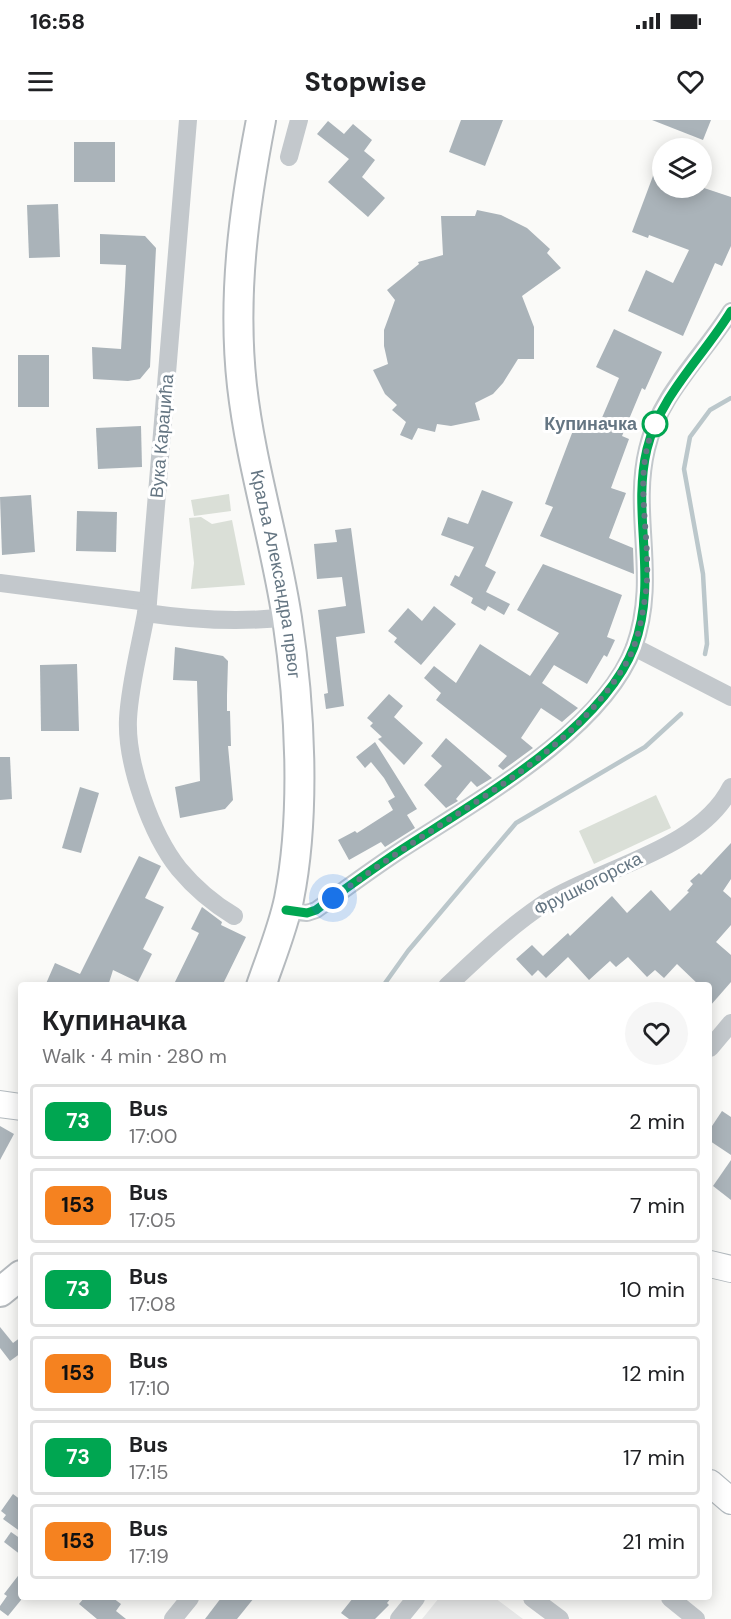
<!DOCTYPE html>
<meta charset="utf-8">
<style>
body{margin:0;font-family:"DM Sans",sans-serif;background:#f6f6f6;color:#202124;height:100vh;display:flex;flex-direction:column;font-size:22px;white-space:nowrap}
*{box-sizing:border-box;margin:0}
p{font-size:20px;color:#757577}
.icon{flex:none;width:33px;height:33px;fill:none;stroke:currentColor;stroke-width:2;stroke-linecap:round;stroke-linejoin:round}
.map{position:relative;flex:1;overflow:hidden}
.side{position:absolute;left:18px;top:862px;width:694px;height:618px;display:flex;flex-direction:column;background:#fff;border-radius:6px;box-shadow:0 3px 15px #0003}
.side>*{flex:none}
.badge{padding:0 12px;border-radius:9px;font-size:21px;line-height:39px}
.tools{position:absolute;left:652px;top:18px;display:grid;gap:12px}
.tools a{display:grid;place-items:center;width:60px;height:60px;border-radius:50%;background:#fff;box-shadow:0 3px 15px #0003;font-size:30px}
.you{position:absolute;width:30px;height:30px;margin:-15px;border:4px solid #fff;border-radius:50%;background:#1a73e8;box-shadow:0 0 0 9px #1a73e833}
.map>.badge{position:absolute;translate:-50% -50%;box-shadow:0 0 0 3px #fff}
.round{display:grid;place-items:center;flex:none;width:63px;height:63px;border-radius:32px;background:#f6f6f6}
.headline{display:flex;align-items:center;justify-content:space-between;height:102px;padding:0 24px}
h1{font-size:28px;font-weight:800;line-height:45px}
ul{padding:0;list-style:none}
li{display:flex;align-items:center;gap:18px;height:75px;margin:0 12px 9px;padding:0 12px;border:3px solid #e0e0e0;border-radius:6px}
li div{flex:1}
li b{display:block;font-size:22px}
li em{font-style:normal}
li .badge{min-width:66px;font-weight:700;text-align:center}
.status{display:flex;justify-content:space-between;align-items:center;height:42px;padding:0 30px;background:#fff;direction:ltr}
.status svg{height:16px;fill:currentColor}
header{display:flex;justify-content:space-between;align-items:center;height:78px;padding:0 24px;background:#fff;font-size:27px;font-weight:800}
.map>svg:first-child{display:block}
</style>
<div class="status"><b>16:58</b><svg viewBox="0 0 49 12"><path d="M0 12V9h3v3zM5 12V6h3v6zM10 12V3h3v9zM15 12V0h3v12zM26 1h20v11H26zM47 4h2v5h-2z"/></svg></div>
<header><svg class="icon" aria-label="menu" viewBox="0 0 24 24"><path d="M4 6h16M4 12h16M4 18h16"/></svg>Stopwise<svg class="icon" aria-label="heart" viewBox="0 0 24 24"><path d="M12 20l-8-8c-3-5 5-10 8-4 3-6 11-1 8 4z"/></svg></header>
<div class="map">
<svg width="731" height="1499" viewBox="0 0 731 1499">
<rect width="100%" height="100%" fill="#fafaf8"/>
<polygon fill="#e8e9e9" points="439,1478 495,1478 523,1499 422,1499"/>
<g fill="#dadfd7">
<polygon points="229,374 231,391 194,396 191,380"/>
<polygon points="201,397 212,404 232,400 245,465 191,469 194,443 189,398"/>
<polygon points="656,675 671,708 594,744 579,711"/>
</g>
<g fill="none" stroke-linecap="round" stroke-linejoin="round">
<g stroke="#bbc7cb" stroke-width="4.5">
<polyline points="705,534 707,524 703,454 684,349 690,317 710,290 731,278"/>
<polyline points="383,866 408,831 516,703 645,627 681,594"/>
</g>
</g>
<g fill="#aab3b9">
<polygon points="461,0 503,0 485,46 449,32"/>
<polygon points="652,0 711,0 703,20"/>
<polygon points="328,1 344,14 353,4 372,20 364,31 375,40 362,57 385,78 368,97 328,62 349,39 317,14"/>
<rect x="74" y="22" width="41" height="40"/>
<polygon points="662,32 663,68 704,68 731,77 731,126 722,146 715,143 683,216 628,191 646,150 673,163 689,130 649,115 648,118 632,112"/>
<polygon points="58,84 60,137 29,138 27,85"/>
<polygon points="477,90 501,95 527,108 550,129 547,133 561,148 522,176 534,207 534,239 518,239 503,263 493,274 475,283 480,300 451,306 437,304 435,312 418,308 412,320 400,315 406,302 392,290 397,285 385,274 373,250 388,244 384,226 384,210 395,180 387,170 419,144 418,142 443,135 441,96 475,96"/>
<polygon points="100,114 145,116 156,128 150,247 140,259 128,261 93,259 92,227 121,229 125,166 126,145 100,144"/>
<polygon points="614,209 662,232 645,270 642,268 622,316 629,319 611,368 626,373 609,418 633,428 634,454 540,416 553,387 545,384 577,300 598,307 619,258 596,247"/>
<rect x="18" y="235" width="31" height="52"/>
<polygon points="141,306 142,347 98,349 96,308"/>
<polygon points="482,370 513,382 485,446 496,452 486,472 510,484 504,495 488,486 485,491 471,483 473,478 450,465 455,455 459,457 474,427 441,415 448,397 468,404"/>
<polygon points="31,375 35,432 2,435 0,377"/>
<polygon points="77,391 117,392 116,432 76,431"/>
<polygon points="351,408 365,513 336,517 344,586 326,589 324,574 328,573 318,490 346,486 342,457 317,459 314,424 337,422 335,410"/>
<polygon points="543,444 622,475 607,517 615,520 607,537 604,535 587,564 554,545 542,563 578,588 562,602 541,588 521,618 533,628 503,650 498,646 507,636 436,580 441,573 424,558 434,546 456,563 480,524 530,556 559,513 517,490"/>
<polygon points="434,486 456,504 421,545 394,522 397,518 388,511 408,488 422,501"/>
<polygon points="175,527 223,536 228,541 227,575 227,591 230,591 231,626 228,626 233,680 225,689 180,698 175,667 200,661 197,561 173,560"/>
<polygon points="77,544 79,611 41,611 40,545"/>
<polygon points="389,574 403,586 394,597 423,623 404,645 378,619 382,617 370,606 373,603 367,598"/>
<polygon points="446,618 492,658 477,667 471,661 456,679 458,681 446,688 424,665 442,646 431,636"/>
<polygon points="375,622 417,689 407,695 415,708 385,727 381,722 349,740 338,720 355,711 357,713 393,690 388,681 395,677 384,658 371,642 365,648 356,637"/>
<polygon points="0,637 10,637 12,679 0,680"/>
<polygon points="80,667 99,673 81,733 62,728"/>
<polygon points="731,723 731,759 723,771 731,778 731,805 716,822 731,835 731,862 710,886 710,866 700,866 677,844 664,858 655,850 647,857 628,837 616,847 610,841 589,860 568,837 546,858 538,850 532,856 516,839 532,825 543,836 568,813 570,816 612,776 627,793 651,770 670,791 689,772 687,771 693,764 690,761 699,753 701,755"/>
<polygon points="139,736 161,746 145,778 164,787 143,829 152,834 138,862 113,850 108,866 45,866 55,843 80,854"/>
<polygon points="202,787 222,802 221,805 246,817 222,866 173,866 199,813 191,809"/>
<polygon points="722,991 731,997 731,1035 710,1021 710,1009"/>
<polygon points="0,1006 14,1014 0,1040"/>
<polygon points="731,1040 731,1080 713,1066"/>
<polygon points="0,1207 13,1223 21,1217 21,1233 10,1241 0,1228"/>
<polygon points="13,1374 21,1380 21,1412 3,1399 6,1395 1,1391"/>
<polygon points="11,1412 21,1419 21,1435 4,1422"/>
<polygon points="21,1452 21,1480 8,1496 0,1490 0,1486 7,1476 4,1474"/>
<polygon points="84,1478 113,1478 121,1484 116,1491 126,1499 97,1499 79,1484"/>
<polygon points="221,1478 254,1478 237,1499 205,1499"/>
<polygon points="353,1478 391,1478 387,1483 389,1485 375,1499 349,1499 341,1493"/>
</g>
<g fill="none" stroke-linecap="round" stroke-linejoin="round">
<g stroke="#b3babf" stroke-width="28">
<g id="secondary">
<polyline points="0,984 21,987"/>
<polyline points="710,1144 731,1149"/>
<polyline points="710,1363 731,1381"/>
</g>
</g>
<g stroke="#b5babe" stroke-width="32">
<g id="primary">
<path id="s1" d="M261,0C244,88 232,176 242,266C251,345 275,420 287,498C300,585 306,693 289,779C283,808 271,837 261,866"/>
<polyline points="0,1172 21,1155"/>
</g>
</g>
<g stroke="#c3c8cc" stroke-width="18">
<polyline points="289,37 299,0"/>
<polyline points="0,463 148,482 188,0"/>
<path d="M148,482C142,520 130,561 128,599C126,643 151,714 179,749C194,767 214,784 234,796"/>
<path d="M146,493C194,500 239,503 287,497"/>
<polyline points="634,527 731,577"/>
<path d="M286,791L307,793L316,790C344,770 372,749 401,730C473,683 603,611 634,527C659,458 631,395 647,329C659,275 702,237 731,191"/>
<path d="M447,866C480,835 511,805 548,781C604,747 700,729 731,667"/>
<polyline points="710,928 731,903"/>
<polyline points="532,1478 560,1499"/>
<polyline points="670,1478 696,1499"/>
<polyline points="173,1499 190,1478"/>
<polyline points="399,1499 416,1478"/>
</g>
<use href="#secondary" stroke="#fff" stroke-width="26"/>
<use href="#primary" stroke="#fff" stroke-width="28"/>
</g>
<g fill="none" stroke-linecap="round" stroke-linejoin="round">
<g stroke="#fff" stroke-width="14">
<path id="line" d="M286,790L307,793L316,790C344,770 372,749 401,730C473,683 602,611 634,527C659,458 631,395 647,329C660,275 703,237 731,191"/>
</g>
<use href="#line" stroke="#00a651" stroke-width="9"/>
<path stroke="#657683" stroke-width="6" stroke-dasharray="0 10.8" d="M333,778C366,754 400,731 434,709C506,663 584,616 628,540C637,523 641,503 644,484C656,425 629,361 655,304"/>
</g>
<circle fill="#fff" stroke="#00a651" stroke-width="3" cx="655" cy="304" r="12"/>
<g text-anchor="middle" stroke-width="6" stroke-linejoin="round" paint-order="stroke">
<g font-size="18" font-weight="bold" fill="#657683" stroke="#fff" text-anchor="end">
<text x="637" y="310">Купиначка</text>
</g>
<g font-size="18" fill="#657683" stroke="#fff">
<text transform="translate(162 316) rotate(-85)" y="6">Вука Караџића</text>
<text dy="6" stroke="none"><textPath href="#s1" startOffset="459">Краља Александра првог</textPath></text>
<text transform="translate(588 764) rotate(-27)" y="6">Фрушкогорска</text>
</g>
</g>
</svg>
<div class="tools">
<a><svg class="icon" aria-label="layers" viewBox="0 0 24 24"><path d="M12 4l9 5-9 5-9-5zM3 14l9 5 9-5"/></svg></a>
</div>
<div class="you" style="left:333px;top:778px"></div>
<section class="side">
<div class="headline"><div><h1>Купиначка</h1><p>Walk · 4 min · 280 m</p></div><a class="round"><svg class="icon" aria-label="heart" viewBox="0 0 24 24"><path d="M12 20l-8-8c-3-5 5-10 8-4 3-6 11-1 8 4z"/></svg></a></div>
<ul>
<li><span class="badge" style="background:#00a651;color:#fff">73</span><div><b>Bus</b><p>17:00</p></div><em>2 min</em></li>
<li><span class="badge" style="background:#f58220;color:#111">153</span><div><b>Bus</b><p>17:05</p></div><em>7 min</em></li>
<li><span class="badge" style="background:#00a651;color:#fff">73</span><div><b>Bus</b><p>17:08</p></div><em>10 min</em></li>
<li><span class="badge" style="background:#f58220;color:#111">153</span><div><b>Bus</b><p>17:10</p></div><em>12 min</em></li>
<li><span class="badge" style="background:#00a651;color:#fff">73</span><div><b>Bus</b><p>17:15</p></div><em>17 min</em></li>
<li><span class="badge" style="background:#f58220;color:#111">153</span><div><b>Bus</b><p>17:19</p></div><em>21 min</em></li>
</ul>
</section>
</div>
